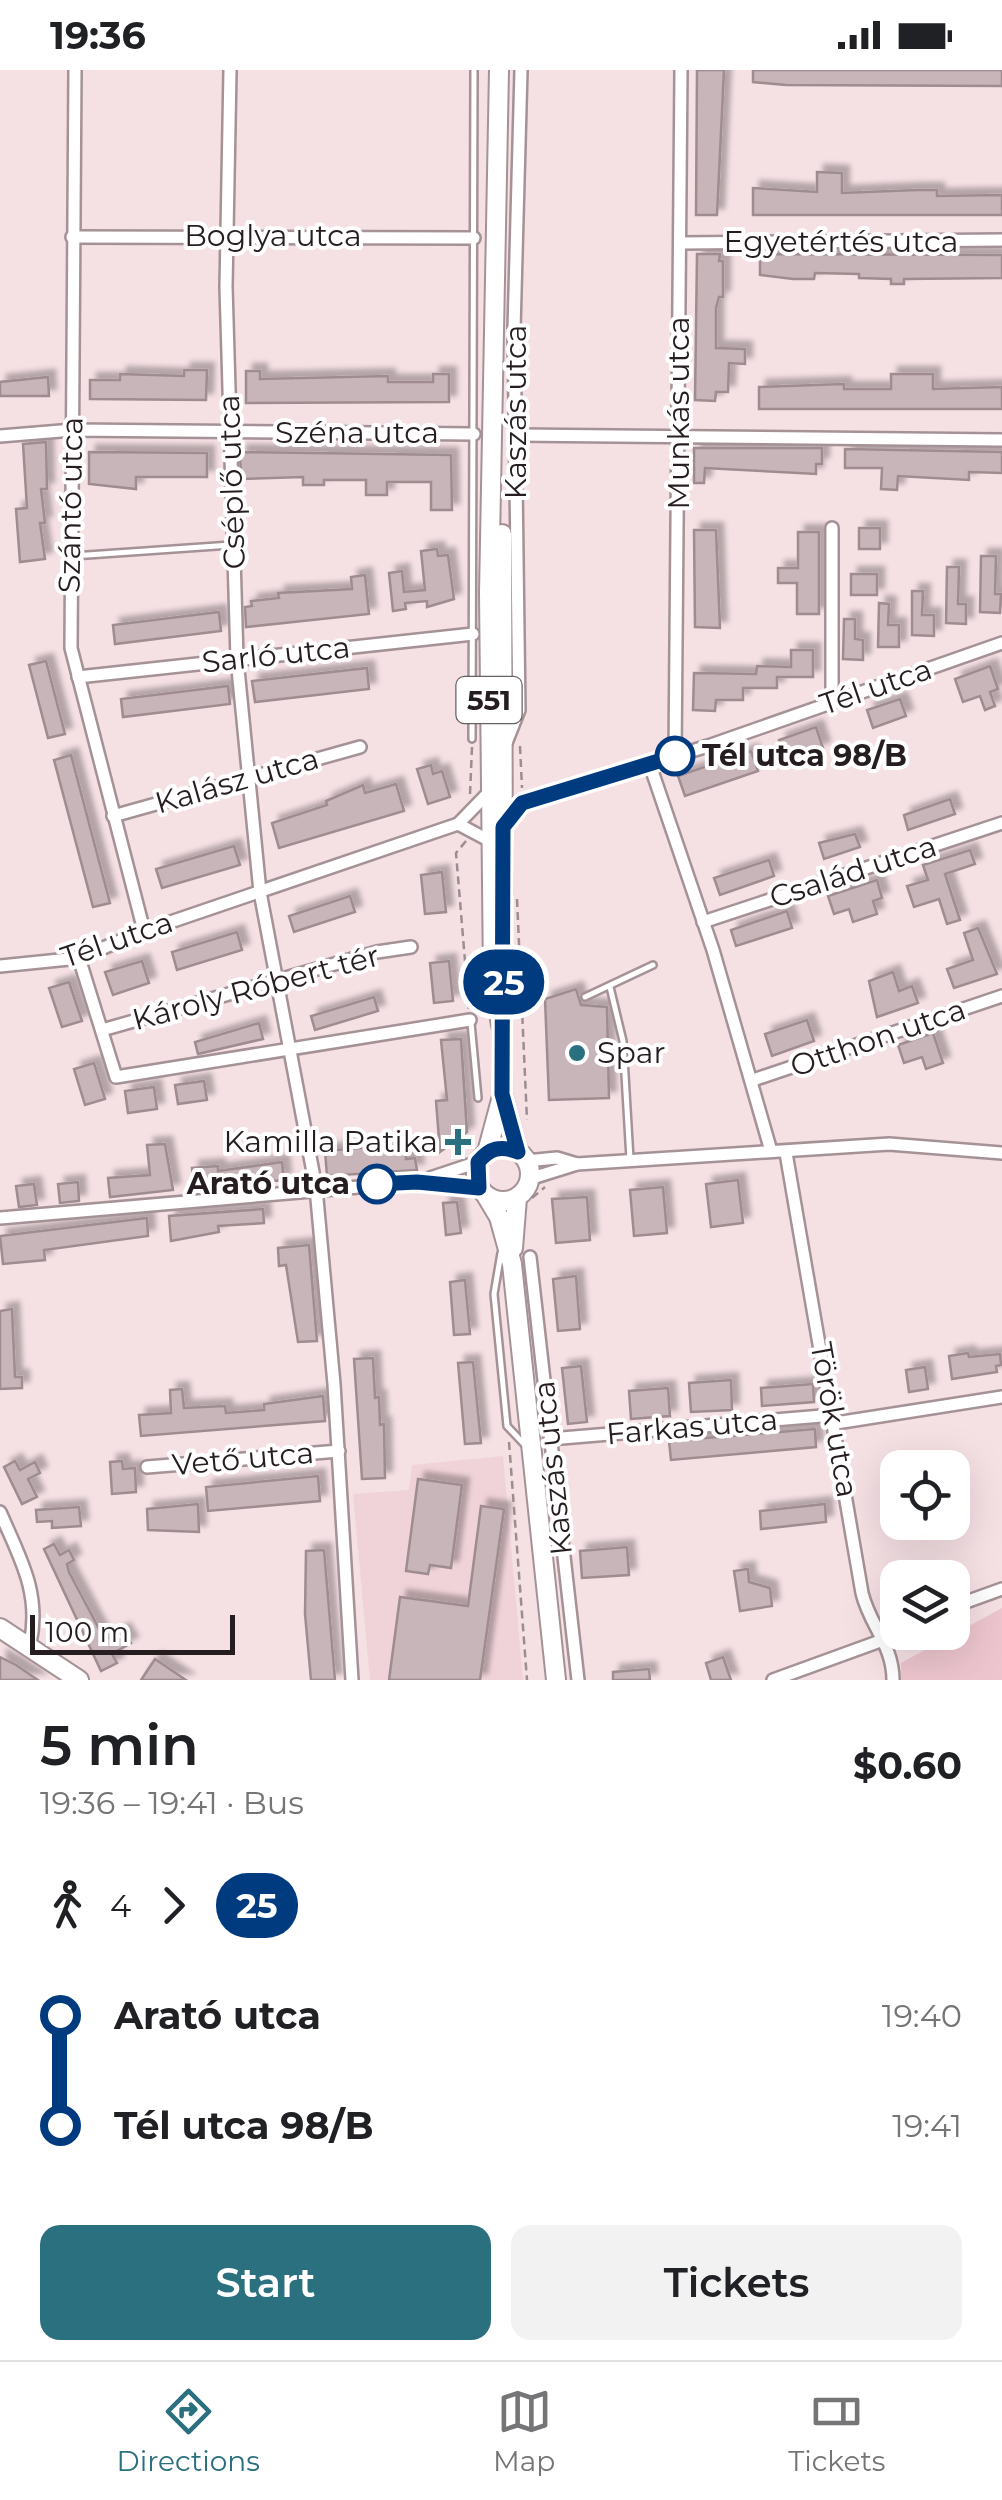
<!DOCTYPE html>
<meta charset="utf-8">
<style>
body{margin:0;font-family:Montserrat,sans-serif;background:#f2f2f2;color:#202124;height:100vh;display:flex;flex-direction:column;font-size:38px;white-space:nowrap}
*{box-sizing:border-box;margin:0}
p{font-size:32px;color:#757577}
.icon{flex:none;width:55px;height:55px;fill:none;stroke:currentColor;stroke-width:2;stroke-linecap:round;stroke-linejoin:round}
.map{position:relative;height:1610px;overflow:hidden}
.details{display:flex;flex-direction:column;background:#fff;flex:1}
.details>*{flex:none}
.badge{padding:0 20px;border-radius:32px;font-size:35px;line-height:65px}
.tools{position:absolute;left:880px;top:1380px;display:grid;gap:20px}
.tools a{display:grid;place-items:center;width:90px;height:90px;border-radius:20px;background:#fff;box-shadow:0 10px 40px #0002;font-size:50px}
.scale{position:absolute;left:30px;bottom:25px;width:205px;box-sizing:border-box;padding-left:10px;border:5px solid #251d1f;border-top:0;font-size:28px;line-height:35px;white-space:nowrap;color:#251d1f;-webkit-text-stroke:8px #fff;paint-order:stroke}
.map>.badge{position:absolute;translate:-50% -50%;box-shadow:0 0 0 5px #fff}
.legs{display:flex;align-items:center;gap:15px;height:110px;padding:0 40px;font-size:32px}
.legs p{margin-inline-start:auto}
.overview{display:flex;align-items:center;justify-content:space-between;height:170px;padding:0 40px}
h1{font-size:55px;font-weight:600;line-height:75px}
.primary-button{display:flex;gap:20px;margin-top:auto;padding:20px 40px}
.primary-button a{flex:1;height:115px;border-radius:20px;background:#2a707e;color:#fff;font-size:40px;font-weight:600;line-height:115px;text-align:center}
.primary-button a+a{background:#f2f2f2;color:#202124}
ul{padding:0 40px;list-style:none}
li{display:flex;align-items:center;gap:35px;height:110px;font-size:38px}
li i{display:grid;place-items:center;width:15px;height:100%;margin:0 12px;background:currentColor}
li i::after{content:'';width:25px;height:25px;margin:-12px;border:8px solid;border-radius:50%;background:#fff}
li p{margin-inline-start:auto}
li:first-child i{background:linear-gradient(#0000 50%,currentColor 0)}
li:last-child i{background:linear-gradient(currentColor 50%,#0000 0)}
.status{display:flex;justify-content:space-between;align-items:center;height:70px;padding:0 50px;background:#fff;direction:ltr}
.status svg{height:28px;fill:currentColor}
.menu{display:flex;justify-content:space-around;align-items:center;height:140px;border-top:2px solid #e0e0e0;background:#fff;font-size:28px;color:#757577}
.menu a{display:grid;justify-items:center;gap:5px}
.menu .on{color:#2a707e}
.map>svg:first-child{display:block}
</style>
<div class="status"><b>19:36</b><svg viewBox="0 0 49 12"><path d="M0 12V9h3v3zM5 12V6h3v6zM10 12V3h3v9zM15 12V0h3v12zM26 1h20v11H26zM47 4h2v5h-2z"/></svg></div>
<div class="map">
<svg width="1002" height="1610" viewBox="0 0 1002 1610">
<defs>
<filter id="shadow"><feDropShadow dx="7" dy="-7" stdDeviation="2.5" flood-color="#0004"/></filter>
</defs>
<rect width="100%" height="100%" fill="#f5e0e4"/>
<polygon fill="#f0d3d9" points="503,1386 523,1610 370,1610 353,1424 409,1420 412,1395"/>
<polygon fill="#edc5ce" points="1002,1538 1002,1610 901,1610 901,1593"/>
<g fill="#c8b5b9" stroke="#9f8c90" stroke-width="2.5" filter="url(#shadow)">
<polygon points="697,0 724,0 717,145 696,145"/>
<polygon points="753,0 1002,0 1002,16 786,15 753,12"/>
<polygon points="817,102 842,103 842,123 917,120 937,120 937,126 1002,125 1002,145 753,145 753,118 817,122"/>
<polygon points="697,184 720,184 719,191 723,191 723,227 719,227 716,238 716,278 745,279 745,294 729,293 728,322 716,322 715,331 695,330"/>
<polygon points="760,184 1002,185 1002,208 904,209 904,214 891,214 891,209 859,208 859,204 815,203 814,209 793,209 760,205"/>
<polygon points="184,300 207,300 206,330 90,329 90,310 120,310 120,304 184,306"/>
<polygon points="246,301 260,301 260,309 388,306 388,312 433,312 433,304 449,304 449,332 246,333"/>
<polygon points="891,304 933,304 933,319 1002,317 1002,339 759,339 759,317 844,314 844,319 891,319"/>
<polygon points="48,307 49,326 0,326 0,312"/>
<polygon points="46,372 47,419 41,419 45,453 40,453 45,489 20,492 16,439 27,438 23,374"/>
<polygon points="694,378 822,378 822,394 816,394 816,404 705,398 704,413 694,413"/>
<polygon points="845,379 1002,382 1002,403 969,402 969,410 898,406 897,420 881,419 882,398 845,398"/>
<polygon points="89,382 207,383 207,407 136,407 136,419 89,414"/>
<polygon points="240,382 451,385 452,440 431,440 431,412 387,412 387,425 366,425 366,410 324,410 324,415 303,415 303,407 241,409"/>
<rect x="859" y="458" width="21" height="21"/>
<polygon points="694,460 716,460 720,558 695,557"/>
<polygon points="798,462 819,462 819,544 797,544 797,513 778,513 778,498 798,498"/>
<polygon points="437,479 438,486 448,485 454,529 427,537 427,531 405,533 406,539 393,541 389,503 402,501 404,522 425,520 421,481"/>
<polygon points="981,486 996,486 995,524 1001,524 1000,543 980,542"/>
<polygon points="947,497 959,497 958,534 966,534 966,554 946,553"/>
<rect x="851" y="504" width="26" height="21"/>
<polygon points="365,505 369,544 246,557 245,537 252,536 251,531 279,528 278,523 352,519 351,507"/>
<polygon points="912,521 923,521 922,545 934,545 934,566 912,565"/>
<polygon points="879,533 889,534 888,555 899,555 899,577 878,577"/>
<polygon points="219,542 221,561 115,574 113,555"/>
<polygon points="844,549 855,549 855,569 863,570 863,590 843,589"/>
<polygon points="791,580 813,580 813,607 777,607 777,618 743,618 743,630 716,630 715,641 693,640 694,603 756,604 757,596 791,597"/>
<polygon points="46,591 65,664 48,668 29,595"/>
<polygon points="990,596 998,619 990,622 995,636 985,640 980,626 963,632 955,609"/>
<polygon points="367,598 369,619 255,632 252,611"/>
<polygon points="228,616 230,634 123,647 121,629"/>
<polygon points="900,629 906,646 873,658 867,640"/>
<polygon points="816,657 823,678 786,691 779,670"/>
<polygon points="751,681 758,701 685,726 678,706"/>
<polygon points="71,685 110,833 93,837 54,690"/>
<polygon points="431,695 433,704 442,701 450,727 428,734 417,699"/>
<polygon points="396,714 404,741 279,778 272,753 327,735 326,731 363,715 365,723"/>
<polygon points="950,729 955,744 908,760 904,745"/>
<polygon points="855,764 860,777 824,789 819,773"/>
<polygon points="234,776 240,795 162,818 156,799"/>
<polygon points="970,780 975,794 945,804 960,850 947,854 939,829 914,837 907,816 928,810 923,795"/>
<polygon points="769,790 774,806 720,825 714,808"/>
<polygon points="442,802 446,842 425,844 421,805"/>
<polygon points="877,810 882,828 873,831 877,844 853,852 849,839 834,844 828,826"/>
<polygon points="350,826 355,842 294,862 289,846"/>
<polygon points="787,841 792,858 736,876 731,860"/>
<polygon points="978,858 997,904 954,918 947,899 973,890 964,863"/>
<polygon points="237,862 242,880 177,900 172,882"/>
<polygon points="142,891 149,913 113,925 105,902"/>
<polygon points="449,891 453,931 434,933 430,893"/>
<polygon points="893,902 899,921 912,916 918,933 877,947 869,911"/>
<polygon points="69,912 82,951 62,957 49,918"/>
<polygon points="576,919 581,935 607,937 609,1028 549,1030 545,929"/>
<polygon points="374,927 378,941 315,960 311,946"/>
<polygon points="807,950 814,971 772,986 765,964"/>
<polygon points="259,953 263,969 198,984 195,972"/>
<polygon points="933,963 943,993 926,999 922,987 904,993 898,975"/>
<polygon points="461,969 467,1062 440,1082 436,1031 447,1030 441,970"/>
<polygon points="94,993 105,1029 85,1035 74,999"/>
<polygon points="204,1011 207,1030 178,1034 175,1015"/>
<polygon points="154,1017 157,1039 128,1043 125,1021"/>
<polygon points="165,1074 173,1120 110,1127 108,1108 150,1105 147,1075"/>
<polygon points="371,1077 371,1083 406,1081 406,1089 415,1088 417,1100 327,1106 325,1081"/>
<polygon points="282,1092 284,1110 194,1118 192,1098 218,1096 218,1101"/>
<polygon points="738,1110 743,1153 711,1157 706,1114"/>
<polygon points="78,1112 79,1131 60,1133 58,1114"/>
<polygon points="34,1114 37,1135 19,1137 16,1116"/>
<polygon points="663,1117 667,1163 634,1166 630,1120"/>
<polygon points="587,1127 590,1170 556,1173 552,1129"/>
<polygon points="457,1132 461,1163 446,1165 443,1133"/>
<polygon points="263,1139 264,1153 218,1156 219,1162 171,1171 169,1146"/>
<polygon points="147,1148 148,1166 44,1180 45,1190 3,1194 0,1166"/>
<polygon points="309,1175 317,1271 298,1272 286,1195 279,1196 278,1178"/>
<polygon points="576,1206 580,1259 558,1261 553,1209"/>
<polygon points="465,1210 470,1264 454,1265 450,1212"/>
<polygon points="12,1239 15,1307 22,1307 22,1318 0,1319 0,1241"/>
<polygon points="968,1283 969,1287 1000,1284 1001,1295 996,1296 997,1302 952,1309 949,1286"/>
<polygon points="373,1288 375,1328 379,1327 380,1355 384,1354 385,1408 362,1409 354,1289"/>
<polygon points="473,1292 481,1373 465,1374 458,1293"/>
<polygon points="581,1296 587,1352 568,1354 562,1298"/>
<polygon points="925,1297 928,1319 909,1322 906,1300"/>
<polygon points="731,1310 732,1340 691,1342 689,1313"/>
<polygon points="813,1314 814,1332 762,1336 761,1318"/>
<polygon points="668,1318 670,1346 631,1349 629,1321"/>
<polygon points="182,1319 184,1338 225,1336 226,1343 264,1340 264,1334 323,1326 325,1351 141,1366 139,1345 171,1343 170,1320"/>
<polygon points="815,1359 816,1377 671,1390 669,1371"/>
<polygon points="15,1391 20,1400 35,1392 40,1403 28,1409 37,1427 22,1434 4,1397"/>
<polygon points="122,1391 123,1399 135,1398 136,1422 112,1424 110,1392"/>
<polygon points="318,1406 320,1431 208,1441 206,1417"/>
<polygon points="418,1409 462,1415 451,1498 430,1495 428,1504 406,1501"/>
<polygon points="198,1434 199,1462 148,1460 147,1439"/>
<polygon points="825,1434 826,1452 761,1459 760,1441"/>
<polygon points="481,1436 504,1439 480,1610 389,1610 400,1527 468,1536"/>
<polygon points="79,1437 81,1456 52,1458 52,1451 37,1452 36,1440"/>
<polygon points="54,1474 60,1485 69,1480 74,1490 67,1494 69,1502 105,1570 123,1560 131,1573 112,1584 117,1593 101,1601 44,1479"/>
<polygon points="627,1477 629,1505 582,1508 580,1481"/>
<polygon points="324,1480 335,1610 311,1610 305,1544 306,1481"/>
<polygon points="748,1499 749,1512 770,1518 772,1536 740,1541 734,1501"/>
<polygon points="0,1587 16,1595 38,1610 0,1610"/>
<polygon points="723,1587 731,1610 711,1610 706,1593"/>
<polygon points="155,1589 186,1610 141,1610"/>
<polygon points="649,1599 650,1610 613,1610 613,1602"/>
</g>
<g fill="none" stroke-linecap="round" stroke-linejoin="round">
<g stroke="#a59296" stroke-width="10">
<g id="service">
<polyline points="73,486 231,475"/>
<polyline points="472,669 474,0"/>
<polyline points="610,917 623,971 630,1089"/>
<polyline points="585,927 653,895"/>
<polyline points="471,953 478,1028"/>
<polyline points="501,1183 494,1224 507,1356 524,1374"/>
</g>
</g>
<g stroke="#a59296" stroke-width="16">
<g id="minor">
<polyline points="75,0 71,578 144,861"/>
<polyline points="230,0 226,217 237,589 260,822 316,1118 334,1314 352,1610"/>
<polyline points="72,167 474,168"/>
<polyline points="680,173 1002,170"/>
<polyline points="516,365 1002,370"/>
<polyline points="0,366 73,360 474,364"/>
<polyline points="78,607 473,564"/>
<polyline points="832,632 832,458"/>
<polyline points="506,673 519,640 514,259 521,0"/>
<polyline points="675,686 681,0"/>
<polyline points="650,695 713,880 771,1081"/>
<polyline points="113,746 360,677"/>
<polyline points="458,754 490,771"/>
<polyline points="504,756 522,733 708,676 1002,573"/>
<polyline points="703,852 1002,753"/>
<polyline points="79,888 116,1007 470,950"/>
<polyline points="0,896 79,888 144,861 458,754 490,721"/>
<polyline points="102,960 377,882 411,877"/>
<polyline points="753,1010 1002,926"/>
<path d="M786,1083L862,1523C870,1556 893,1575 893,1610"/>
<polyline points="526,1091 557,1088 577,1094"/>
<polyline points="430,1108 478,1092"/>
<polyline points="529,1109 577,1094 889,1074 1002,1083"/>
<polyline points="0,1148 417,1112 479,1118"/>
<polyline points="530,1187 578,1610"/>
<polyline points="836,1353 1002,1327"/>
<polyline points="550,1369 834,1345"/>
<polyline points="147,1397 339,1381"/>
<path d="M0,1442C20,1488 41,1523 30,1574"/>
<polyline points="952,1537 1002,1519"/>
<polyline points="773,1610 905,1562"/>
</g>
</g>
<g stroke="#a59296" stroke-width="22">
<g id="primary">
<polyline points="499,0 489,523 493,909 501,955"/>
<polyline points="502,464 503,823"/>
<polyline points="502,944 502,1024 518,1082"/>
<circle cx="503" cy="1104" r="27"/>
<polyline points="487,1082 501,1030"/>
<polyline points="487,1127 499,1147 512,1194 556,1610"/>
<polyline points="513,1178 517,1128"/>
<polyline points="0,1558 79,1610"/>
</g>
</g>
<g stroke="#9d8d90" stroke-width="2.5" stroke-dasharray="8 5" stroke-linecap="butt">
<polyline points="520,676 522,718"/>
<polyline points="470,724 472,677"/>
<polyline points="466,771 456,783 469,939"/>
<polyline points="517,829 527,1050"/>
<polyline points="532,1128 545,1117"/>
<polyline points="509,1372 527,1610"/>
</g>
<use href="#service" stroke="#fff" stroke-width="5"/>
<use href="#minor" stroke="#fff" stroke-width="11"/>
<use href="#primary" stroke="#fff" stroke-width="18"/>
</g>
<g fill="none" stroke-linecap="round" stroke-linejoin="round">
<g stroke="#fff" stroke-width="22">
<path id="line-1" d="M377,1114L417,1112L479,1118L478,1092C490,1078 500,1075 518,1082L502,1024L503,757L522,733L675,686"/>
</g>
<use href="#line-1" stroke="#003b80" stroke-width="15"/>
</g>
<g fill="#fff" stroke="#003b80" stroke-width="5">
<circle cx="675" cy="686" r="18"/>
<circle cx="377" cy="1114" r="18"/>
</g>
<g fill="#2a707e" stroke="#fff" stroke-width="4">
<circle cx="577" cy="983" r="10"/>
<path d="M453 1057h10v10h10v10h-10v10h-10v-10h-10v-10h10z"/>
</g>
<g text-anchor="middle" stroke-width="8" stroke-linejoin="round" paint-order="stroke">
<rect fill="#fff" stroke="#666162" stroke-width="2.5" x="456.5" y="607" width="65" height="46" rx="8"/>
<g font-size="28" font-weight="bold" fill="#251d1f">
<text x="489" y="640">551</text>
</g>
<g font-size="30" fill="#251d1f" stroke="#fff">
<text x="273" y="176">Boglya utca</text>
<text x="841" y="182">Egyetértés utca</text>
<text transform="translate(516 342) rotate(-90)" y="10">Kaszás utca</text>
<text transform="translate(679 343) rotate(-90)" y="10">Munkás utca</text>
<text x="357" y="373">Széna utca</text>
<text transform="translate(232 412) rotate(-92)" y="10">Cséplő utca</text>
<text transform="translate(71 435) rotate(-89)" y="10">Szántó utca</text>
<text transform="translate(276 585) rotate(-6)" y="10">Sarló utca</text>
<text transform="translate(876 617) rotate(-19)" y="10">Tél utca</text>
<text transform="translate(237 711) rotate(-16)" y="10">Kalász utca</text>
<text transform="translate(853 802) rotate(-18)" y="10">Család utca</text>
<text transform="translate(117 870) rotate(-19)" y="10">Tél utca</text>
<text transform="translate(256 918) rotate(-15)" y="10">Károly Róbert tér</text>
<text transform="translate(878 968) rotate(-19)" y="10">Otthon utca</text>
<text transform="translate(834 1350) rotate(80)" y="10">Török utca</text>
<text transform="translate(692 1357) rotate(-5)" y="10">Farkas utca</text>
<text transform="translate(243 1389) rotate(-5)" y="10">Vető utca</text>
<text transform="translate(553 1398) rotate(-96)" y="10">Kaszás utca</text>
</g>
<g font-size="30" font-weight="bold" fill="#251d1f" stroke="#fff" text-anchor="start">
<text x="702" y="696">Tél utca 98/B</text>
<text x="350" y="1124" text-anchor="end">Arató utca</text>
</g>
<g font-size="30" fill="#251d1f" stroke="#fff" text-anchor="start">
<text x="597" y="993">Spar</text>
<text x="438" y="1082" text-anchor="end">Kamilla Patika</text>
</g>
</g>
</svg>
<div class="tools">
<a><svg class="icon" aria-label="locate" viewBox="0 0 24 24"><circle cx="12" cy="12" r="6"/><path d="M12 2v4M12 18v4M2 12h4M18 12h4"/></svg></a>
<a><svg class="icon" aria-label="layers" viewBox="0 0 24 24"><path d="M12 4l9 5-9 5-9-5zM3 14l9 5 9-5"/></svg></a>
</div>
<div class="scale">100 m</div>
<b class="badge" style="left:504px;top:912px;background:#003b80;color:#fff">25</b>
</div>
<section class="details">
<div class="overview"><div><h1>5 min</h1><p>19:36 – 19:41 · Bus</p></div><b>$0.60</b></div>
<div class="legs"><svg class="icon" aria-label="walk" viewBox="0 0 24 24"><circle cx="13" cy="4" r="2"/><path d="M13 8l-2 6 4 7M11 14l-3 7M7 12l3-4h3l4 4"/></svg>4<svg class="icon" aria-label="forward" viewBox="0 0 24 24"><path d="M9 5l7 7-7 7"/></svg><b class="badge" style="background:#003b80;color:#fff">25</b></div>
<ul>
<li><i style="color:#003b80"></i><b>Arató utca</b><p>19:40</p></li>
<li><i style="color:#003b80"></i><b>Tél utca 98/B</b><p>19:41</p></li>
</ul>
<div class="primary-button"><a>Start</a><a>Tickets</a></div>
</section>
<nav class="menu">
<a class="on"><svg class="icon" aria-label="directions" viewBox="0 0 24 24"><path d="M12 3l9 9-9 9-9-9zM9 14v-3h6M13 9l2 2-2 2"/></svg>Directions</a>
<a><svg class="icon" aria-label="map" viewBox="0 0 24 24"><path d="M3 6l6-2 6 2 6-2v14l-6 2-6-2-6 2zM9 4v14M15 6v14"/></svg>Map</a>
<a><svg class="icon" aria-label="tickets" viewBox="0 0 24 24"><path d="M3 7h18v10H3zM15 7v10"/></svg>Tickets</a>
</nav>
